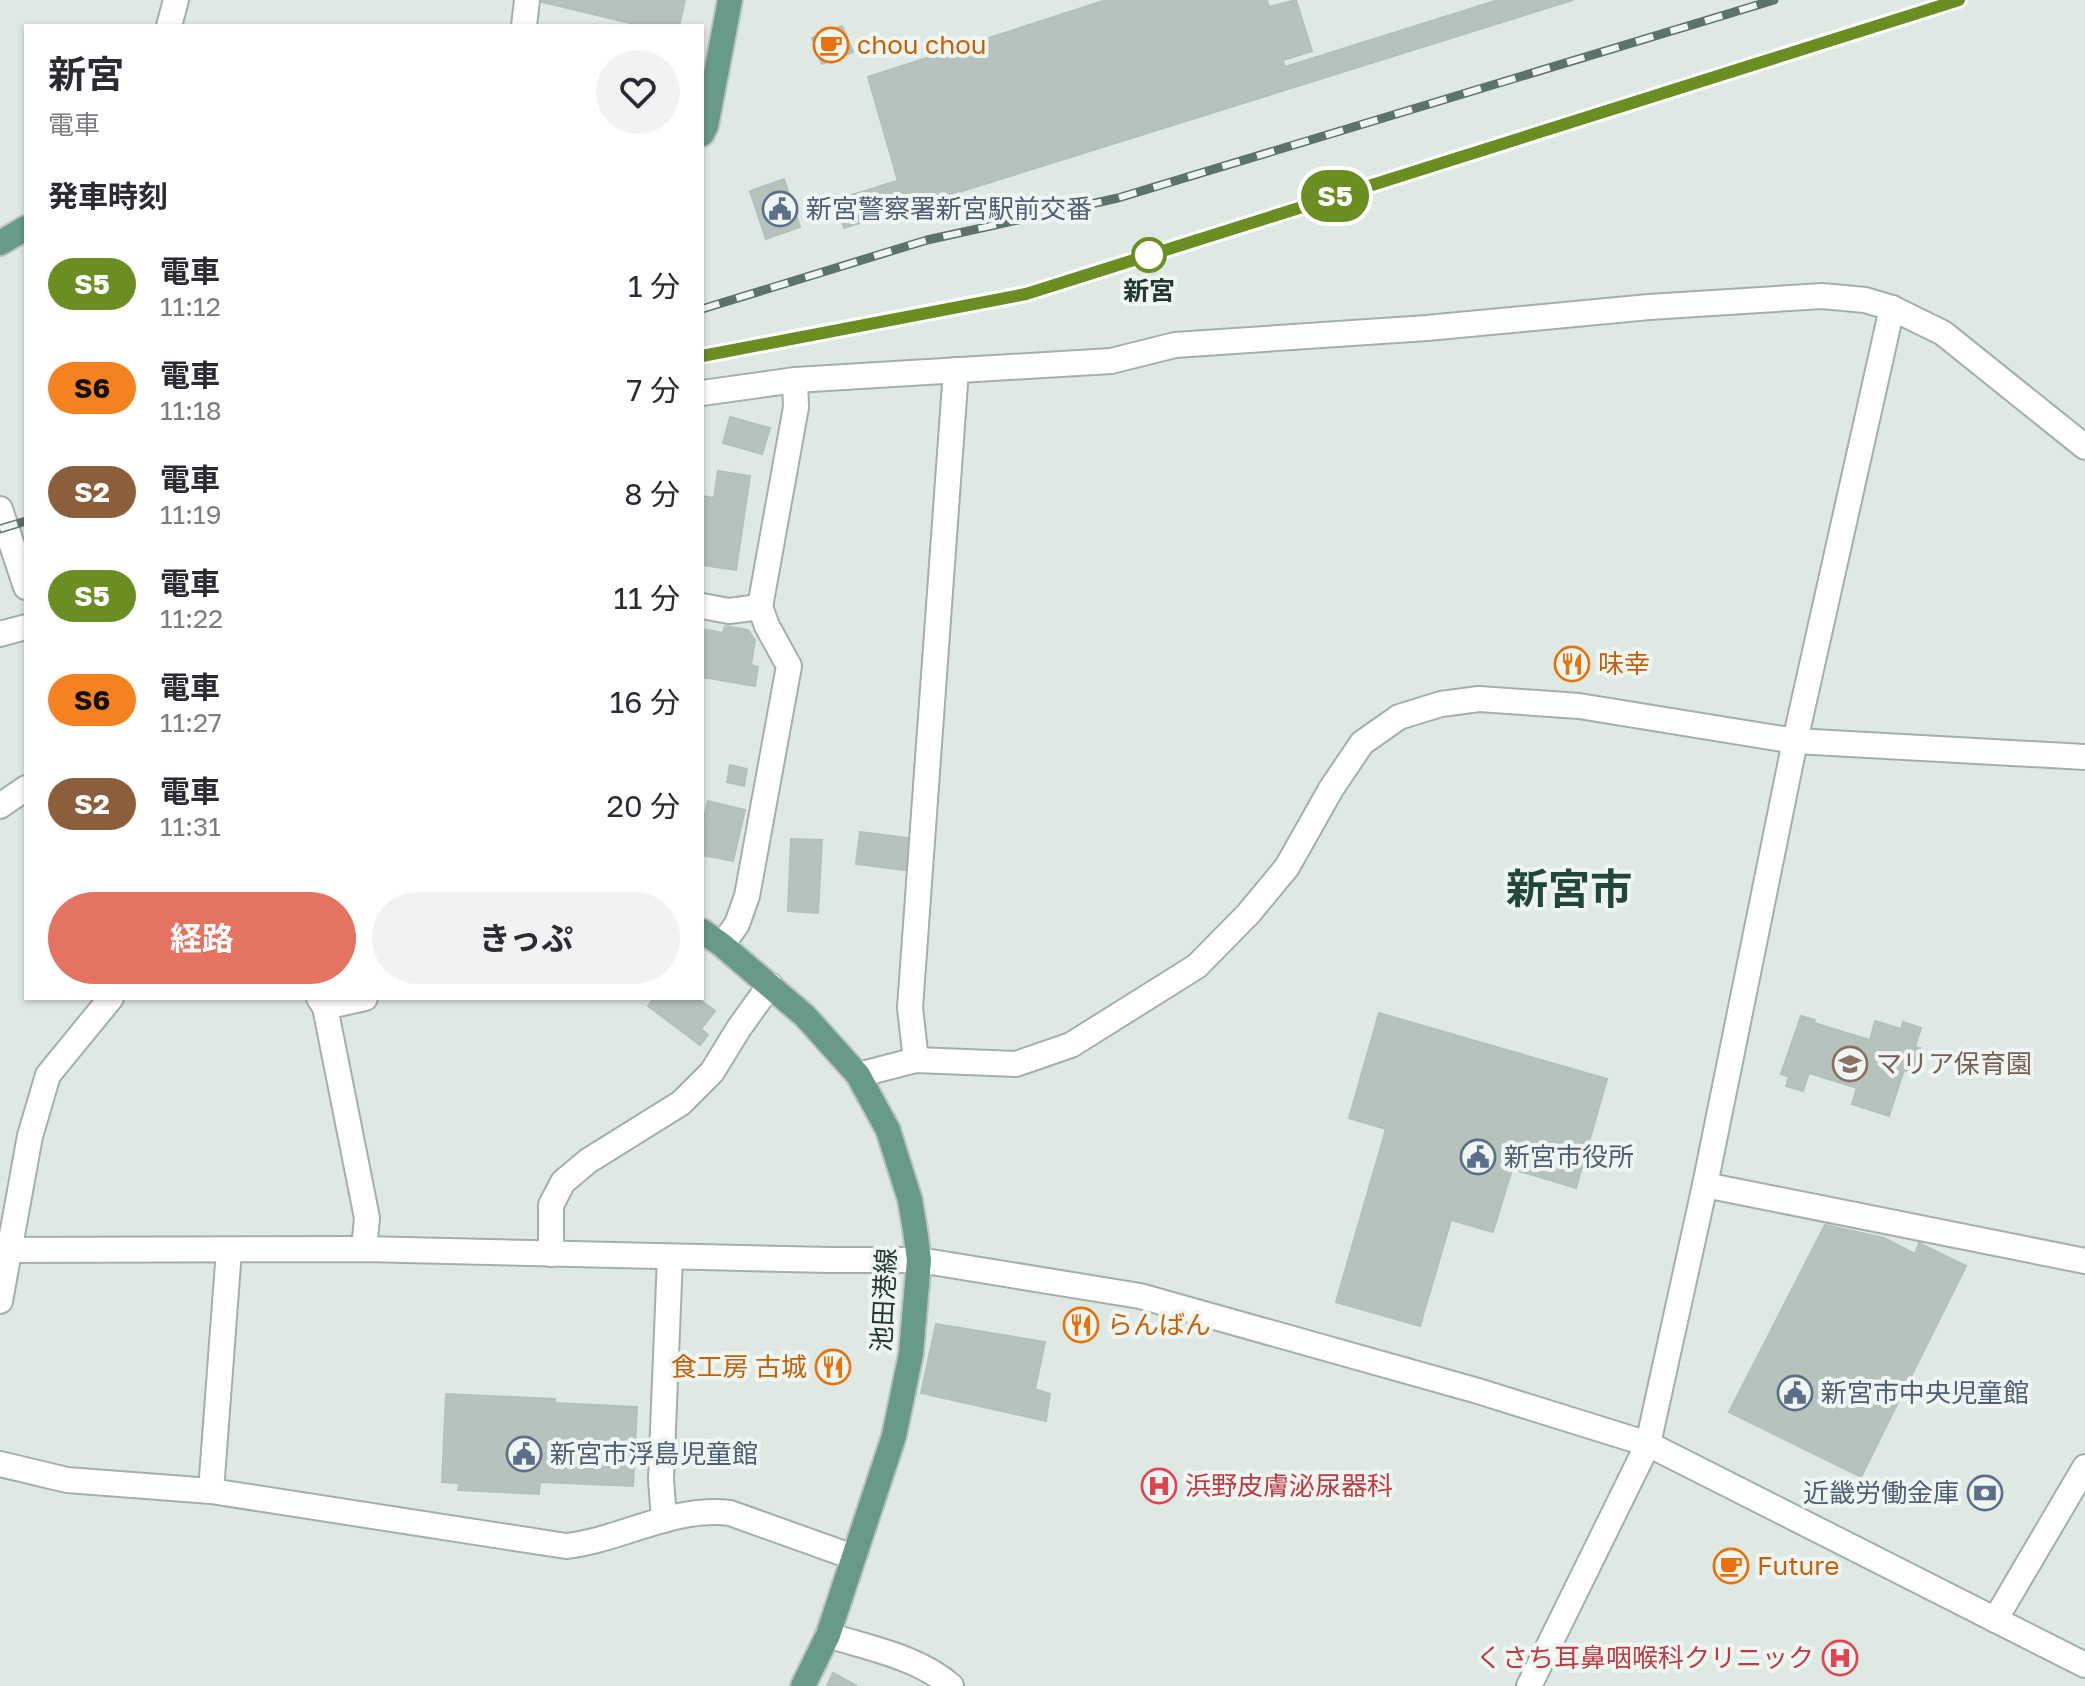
<!DOCTYPE html>
<html lang="ja">
<meta charset="utf-8">
<style>
body{margin:0;font-family:"Golos Text","Noto Sans JP",sans-serif;background:#f2f2f3;color:#2b2b33;height:100vh;display:flex;flex-direction:column;font-size:30px;white-space:nowrap}
*{box-sizing:border-box;margin:0}
p{font-size:26px;color:#7c7c81}
.icon{flex:none;width:44px;height:44px;fill:none;stroke:currentColor;stroke-width:2;stroke-linecap:round;stroke-linejoin:round}
.map{position:relative;flex:1;overflow:hidden}
.drawer{position:absolute;left:24px;top:24px;width:680px;height:976px;display:flex;flex-direction:column;background:#fff;border-radius:0px;box-shadow:0 2px 6px #0004}
.drawer>*{flex:none}
.badge{padding:0 16px;border-radius:26px;font-size:28px;line-height:52px}
.map>.badge{position:absolute;translate:-50% -50%;box-shadow:0 0 0 4px #fff}
h2{padding:0 24px;font-size:30px;line-height:72px}
.round{display:grid;place-items:center;flex:none;width:84px;height:84px;border-radius:42px;background:#f2f2f3}
.overview{display:flex;align-items:center;justify-content:space-between;height:136px;padding:0 24px}
h1{font-size:38px;font-weight:700;line-height:60px}
.cta{display:flex;gap:16px;margin-top:auto;padding:16px 24px}
.cta a{flex:1;height:92px;border-radius:48px;background:#e57361;color:#fff;font-size:32px;font-weight:700;line-height:92px;text-align:center}
.cta a+a{background:#f2f2f3;color:#2b2b33}
ul{padding:0;list-style:none}
li{display:flex;align-items:center;gap:24px;height:104px;padding:0 24px}
li div{flex:1}
li b{display:block;font-size:30px}
li em{font-style:normal}
li .badge{min-width:88px;font-weight:700;text-align:center}
.map>svg:first-child{display:block}
</style>
<div class="map">
<svg width="2085" height="1686" viewBox="0 0 2085 1686">
<rect width="100%" height="100%" fill="#dfe9e3"/>
<g fill="#b5c3bc" stroke="#b2c2ba" stroke-width="2">
<polygon points="534,0 685,0 679,26 642,26"/>
<polygon points="1106,0 1267,0 1269,7 1296,0 1312,51 898,181 868,77"/>
<polygon points="1498,0 1573,0 844,228 836,200 1283,60 1285,67"/>
<polygon points="842,26 853,52 822,64 812,38"/>
<polygon points="784,179 800,227 766,239 750,191"/>
<polygon points="730,417 770,428 762,454 723,443"/>
<polygon points="718,471 750,476 736,570 702,565 702,496 714,498"/>
<polygon points="725,626 748,630 755,640 751,665 758,667 755,686 702,677 702,629 723,633"/>
<polygon points="730,765 747,769 744,786 727,782"/>
<polygon points="708,801 745,810 733,861 702,855 702,825"/>
<polygon points="860,832 916,839 911,871 856,864"/>
<polygon points="791,839 822,840 818,913 788,911"/>
<polygon points="654,998 698,998 715,1011 701,1029 708,1035 700,1045 648,1006"/>
<polygon points="1379,1013 1607,1079 1576,1188 1512,1169 1493,1232 1451,1220 1420,1326 1336,1302 1386,1129 1349,1118"/>
<polygon points="1801,1016 1815,1020 1814,1023 1870,1040 1875,1021 1901,1029 1903,1022 1921,1028 1915,1047 1920,1048 1912,1073 1904,1070 1889,1116 1852,1104 1857,1088 1809,1073 1803,1091 1786,1086 1789,1077 1781,1074"/>
<polygon points="1825,1225 1884,1238 1915,1254 1919,1243 1966,1266 1861,1477 1729,1412"/>
<polygon points="936,1324 1045,1342 1035,1389 1050,1394 1046,1421 921,1393"/>
<polygon points="446,1394 555,1399 555,1403 637,1407 633,1486 540,1482 539,1494 458,1490 459,1483 442,1482"/>
<polygon points="833,1673 857,1686 827,1686"/>
</g>
<g fill="none" stroke-linecap="round" stroke-linejoin="round">
<g stroke="#a3b0a9" stroke-width="28">
<g id="minor">
<polyline points="169,26 176,0"/>
<polyline points="524,26 527,0"/>
<polyline points="702,393 795,380 1111,361 1175,345 1427,328 1649,307 1822,296 1865,300 1892,308 1943,333 2085,447"/>
<polyline points="0,509 26,587"/>
<polyline points="702,606 729,611 760,607 767,626 789,666 747,896 737,924 722,945"/>
<polyline points="760,607 796,407 795,380"/>
<polyline points="0,634 26,627"/>
<polyline points="0,806 26,788"/>
<polyline points="319,998 325,1007 367,1218 364,1249"/>
<polyline points="325,1007 365,998"/>
<polyline points="916,1060 910,1008 956,370"/>
<polyline points="858,1075 916,1060 1016,1064 1071,1045 1197,966 1249,913 1287,867 1331,789 1362,743 1399,717 1441,704 1479,699 1579,706 1795,741 2085,757"/>
<polyline points="1705,1185 2085,1261"/>
<polyline points="0,1250 364,1249 830,1260 919,1260 1140,1296 1478,1391 1648,1444 2085,1665"/>
<polyline points="551,1254 551,1205 563,1182 588,1161 681,1103 712,1072 739,1028 770,985"/>
<polyline points="0,1301 30,1136 48,1075 111,998"/>
<path d="M0,1464L67,1480L211,1491L566,1546C621,1540 673,1506 730,1513L853,1557"/>
<polyline points="211,1491 229,1250"/>
<polyline points="664,1520 661,1479 670,1257"/>
<polyline points="1995,1620 2085,1467"/>
<path d="M828,1635C868,1648 919,1657 951,1686"/>
<polyline points="1529,1686 1648,1444 1705,1185 1795,741 1892,308"/>
</g>
</g>
<g stroke="#bdc3c1" stroke-width="28">
<g id="major">
<polyline points="702,134 706,126 730,0"/>
<polyline points="0,243 26,228"/>
<polyline points="702,931 722,945 805,1016 858,1075 888,1130 910,1200 915,1230 919,1260 911,1354 894,1436 828,1635 803,1686"/>
</g>
</g>
<use href="#minor" stroke="#fff" stroke-width="24"/>
<use href="#major" stroke="#679b88" stroke-width="24"/>
<g stroke="#5c736a" stroke-width="9">
<g id="rail">
<polyline points="702,309 927,240 1118,198 1774,0"/>
<polyline points="702,356 1026,294 1959,0"/>
<polyline points="0,529 26,521"/>
</g>
</g>
<use href="#rail" stroke="#eff6f2" stroke-width="6" stroke-dasharray="18" stroke-linecap="butt"/>
</g>
<g fill="none" stroke-linecap="round" stroke-linejoin="round">
<g stroke="#fff" stroke-width="18">
<polyline id="line" points="702,356 1026,294 1959,0"/>
</g>
<use href="#line" stroke="#6b8e23" stroke-width="12"/>
</g>
<defs>
<g id="cafe-ring" transform="scale(1.8)"><circle r="9.5" fill="#eff6f2" stroke="#e8710a" stroke-width="1.5"/><path d="M-5.5-4.5H6V0H3Q3 3.5 0 3.5H-2.5Q-5.5 3.5-5.5 0ZM3-3.2v2h1.7v-2ZM-6 4.5H4V6H-6Z" fill="#e8710a"/></g>
<g id="civic-ring" transform="scale(1.8)"><circle r="9.5" fill="#eff6f2" stroke="#5c6f8a" stroke-width="1.5"/><path d="M-.6-6.5H3V-4.5H.6V-3L4-1V1h2V6H-6V1h2V-1L-.6-3ZM-1.2 2.5V6h2.4V2.5Z" fill="#5c6f8a"/></g>
<g id="restaurant-ring" transform="scale(1.8)"><circle r="9.5" fill="#eff6f2" stroke="#e8710a" stroke-width="1.5"/><path d="M-5-6h1v4h1v-4h1v4h1v-4h1v5L-1.5 .5V6h-2V.5L-5-1ZM5-6V6H3V1.5H1.5Q1.5-4 5-6Z" fill="#e8710a"/></g>
<g id="school-ring" transform="scale(1.8)"><circle r="9.5" fill="#eff6f2" stroke="#8d6e63" stroke-width="1.5"/><path d="M0-5L7-2L0 1L-7-2ZM-4 1L0 2.5L4 1V4Q0 6-4 4Z" fill="#8d6e63"/></g>
<g id="hospital-ring" transform="scale(1.8)"><circle r="9.5" fill="#eff6f2" stroke="#e0444e" stroke-width="1.5"/><path d="M-5-5h3v3.5h4V-5h3V5h-3V1.5h-4V5h-3Z" fill="#e0444e"/></g>
<g id="bank-ring" transform="scale(1.8)"><circle r="9.5" fill="#eff6f2" stroke="#5c6f8a" stroke-width="1.5"/><path d="M-6-4H6V4H-6ZM0-2.3a2.3 2.3 0 1 0 0 4.6a2.3 2.3 0 1 0 0-4.6Z" fill="#5c6f8a"/></g>
</defs>
<g fill-rule="evenodd">
<use href="#cafe-ring" x="831" y="45"/>
<use href="#civic-ring" x="780" y="209"/>
<use href="#restaurant-ring" x="1572" y="664"/>
<use href="#school-ring" x="1850" y="1064"/>
<use href="#civic-ring" x="1478" y="1157"/>
<use href="#restaurant-ring" x="1081" y="1325"/>
<use href="#restaurant-ring" x="833" y="1367"/>
<use href="#civic-ring" x="1795" y="1393"/>
<use href="#civic-ring" x="524" y="1454"/>
<use href="#hospital-ring" x="1159" y="1486"/>
<use href="#bank-ring" x="1985" y="1493"/>
<use href="#cafe-ring" x="1731" y="1566"/>
<use href="#hospital-ring" x="1840" y="1658"/>
</g>
<circle fill="#fff" stroke="#6b8e23" stroke-width="4" cx="1149" cy="255" r="16"/>
<g text-anchor="middle" stroke-width="8" stroke-linejoin="round" paint-order="stroke">
<g font-size="26" fill="#c56008" stroke="#eff6f2" text-anchor="start">
<text x="857" y="54">chou chou</text>
<text x="1598" y="673">味幸</text>
<text x="1107" y="1334">らんばん</text>
<text x="807" y="1376" text-anchor="end">食工房 古城</text>
<text x="1757" y="1575">Future</text>
</g>
<g font-size="26" fill="#4e5e75" stroke="#eff6f2" text-anchor="start">
<text x="806" y="218">新宮警察署新宮駅前交番</text>
<text x="1504" y="1166">新宮市役所</text>
<text x="1821" y="1402">新宮市中央児童館</text>
<text x="550" y="1463">新宮市浮島児童館</text>
<text x="1959" y="1502" text-anchor="end">近畿労働金庫</text>
</g>
<g font-size="26" font-weight="bold" fill="#22372f" stroke="#eff6f2">
<text x="1149" y="300">新宮</text>
</g>
<g font-size="26" fill="#785e54" stroke="#eff6f2" text-anchor="start">
<text x="1876" y="1073">マリア保育園</text>
</g>
<g font-size="26" fill="#22372f" stroke="#eff6f2">
<text transform="translate(884 1300) rotate(-87)" y="9">池田港線</text>
</g>
<g font-size="26" fill="#be3a42" stroke="#eff6f2" text-anchor="start">
<text x="1185" y="1495">浜野皮膚泌尿器科</text>
<text x="1814" y="1667" text-anchor="end">くさち耳鼻咽喉科クリニック</text>
</g>
<g font-size="42" font-weight="bold" fill="#204739" stroke="#eff6f2">
<text x="1569" y="904">新宮市</text>
</g>
</g>
</svg>
<b class="badge" style="left:1335px;top:196px;background:#6b8e23;color:#fff">S5</b>
<section class="drawer">
<div class="overview"><div><h1>新宮</h1><p>電車</p></div><a class="round"><svg class="icon" aria-label="heart" viewBox="0 0 24 24"><path d="M12 20l-8-8c-3-5 5-10 8-4 3-6 11-1 8 4z"/></svg></a></div>
<h2>発車時刻</h2>
<ul>
<li><span class="badge" style="background:#6b8e23;color:#fff">S5</span><div><b>電車</b><p>11:12</p></div><em>1 分</em></li>
<li><span class="badge" style="background:#f58220;color:#111">S6</span><div><b>電車</b><p>11:18</p></div><em>7 分</em></li>
<li><span class="badge" style="background:#8b5e3c;color:#fff">S2</span><div><b>電車</b><p>11:19</p></div><em>8 分</em></li>
<li><span class="badge" style="background:#6b8e23;color:#fff">S5</span><div><b>電車</b><p>11:22</p></div><em>11 分</em></li>
<li><span class="badge" style="background:#f58220;color:#111">S6</span><div><b>電車</b><p>11:27</p></div><em>16 分</em></li>
<li><span class="badge" style="background:#8b5e3c;color:#fff">S2</span><div><b>電車</b><p>11:31</p></div><em>20 分</em></li>
</ul>
<div class="cta"><a>経路</a><a>きっぷ</a></div>
</section>
</div>
